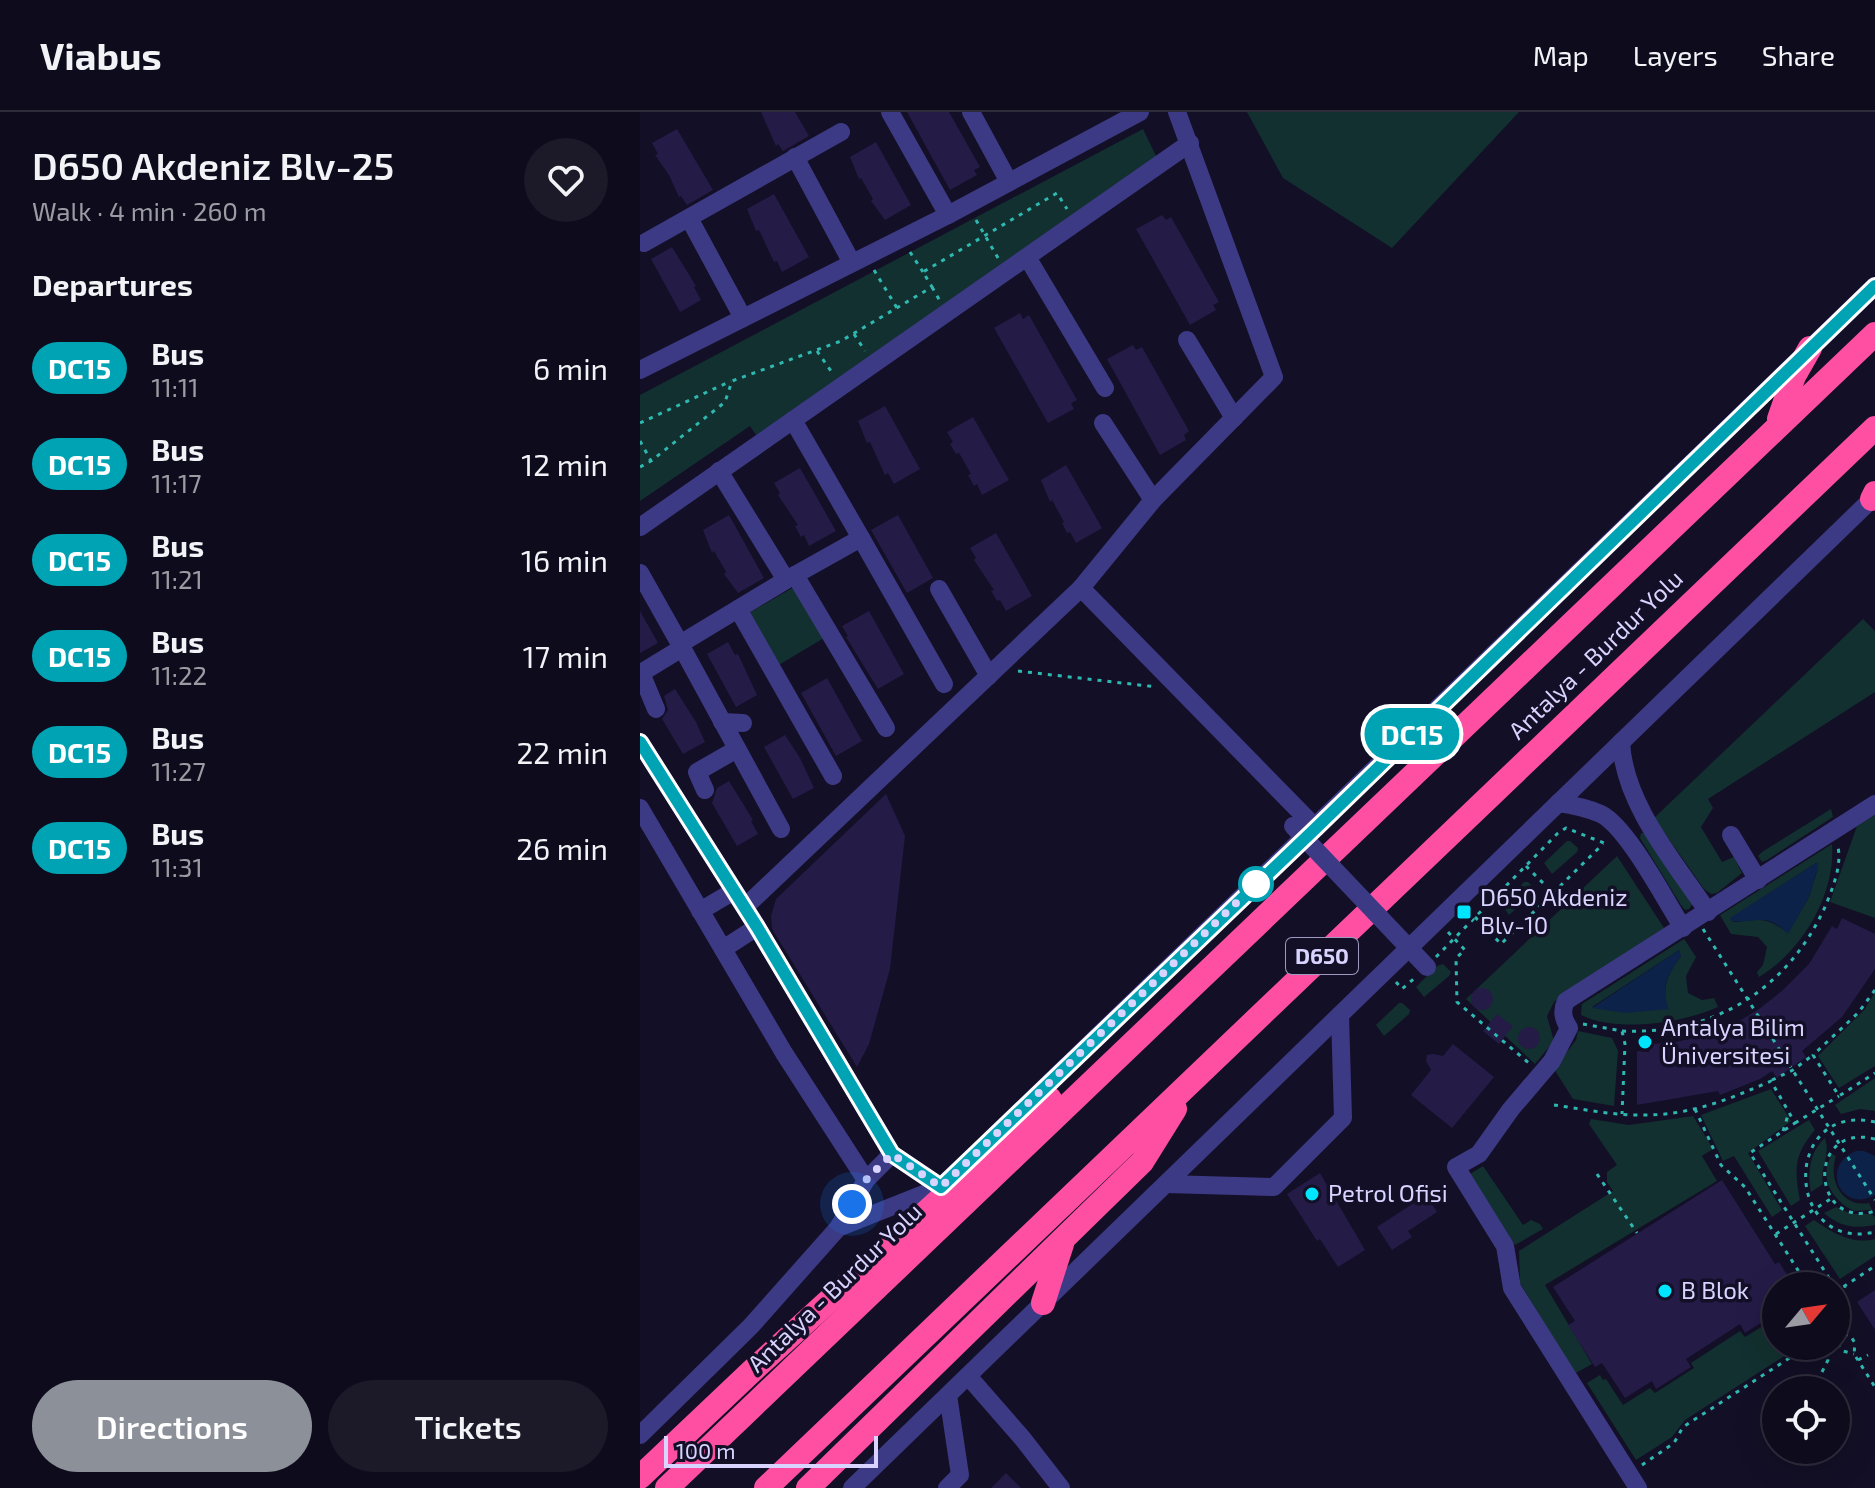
<!DOCTYPE html>
<meta charset="utf-8">
<style>
body{margin:0;font-family:"Exo 2",sans-serif;background:#1c1929;color:#f1f3f6;height:100vh;display:flex;flex-direction:column;font-size:30px;white-space:nowrap}
*{box-sizing:border-box;margin:0}
p{font-size:26px;color:#9b9ba3}
.icon{flex:none;width:44px;height:44px;fill:none;stroke:currentColor;stroke-width:2;stroke-linecap:round;stroke-linejoin:round}
.map{position:relative;flex:1;overflow:hidden}
.details{display:flex;flex-direction:column;background:#0e0b1c;width:640px}
.details>*{flex:none}
.badge{padding:0 16px;border-radius:26px;font-size:28px;line-height:52px}
.needle{width:52px;rotate:61deg}
.tools{position:absolute;left:1122px;top:1160px;display:grid;gap:16px}
.tools a{display:grid;place-items:center;width:88px;height:88px;border-radius:50%;background:#0e0b1c;box-shadow:0 8px 32px #0002,0 0 0 2px #2e2b3b;font-size:40px}
.scale{position:absolute;left:24px;bottom:20px;width:214px;box-sizing:border-box;padding-left:8px;border:4px solid #d9d4ff;border-top:0;font-size:22px;line-height:28px;white-space:nowrap;color:#d9d4ff;-webkit-text-stroke:6px #130f26;paint-order:stroke}
.you{position:absolute;width:40px;height:40px;margin:-20px;border:6px solid #fff;border-radius:50%;background:#1a73e8;box-shadow:0 0 0 12px #1a73e833}
.map>.badge{position:absolute;translate:-50% -50%;box-shadow:0 0 0 4px #fff}
h2{padding:0 32px;font-size:30px;line-height:72px}
.round{display:grid;place-items:center;flex:none;width:84px;height:84px;border-radius:42px;background:#1c1929}
.overview{display:flex;align-items:center;justify-content:space-between;height:136px;padding:0 32px}
h1{font-size:38px;font-weight:600;line-height:60px}
.button{display:flex;gap:16px;margin-top:auto;padding:16px 32px}
.button a{flex:1;height:92px;border-radius:48px;background:#8c9099;color:#fff;font-size:32px;font-weight:600;line-height:92px;text-align:center}
.button a+a{background:#1c1929;color:#f1f3f6}
ul{padding:0;list-style:none}
li{display:flex;align-items:center;gap:24px;height:96px;padding:0 32px}
li div{flex:1}
li b{display:block;font-size:30px}
li em{font-style:normal}
li .badge{min-width:88px;font-weight:700;text-align:center}
header{display:flex;align-items:center;gap:48px;box-sizing:border-box;height:112px;padding:0 40px;background:#0e0b1c;border-bottom:2px solid #2e2b3b}
header strong{font-size:38px}
nav{display:flex;gap:44px;margin-inline-start:auto;font-size:28px}
main{display:flex;flex:1;min-height:0}
.map>svg:first-child{display:block}
</style>
<header>
<strong>Viabus</strong>
<nav><a>Map</a><a>Layers</a><a>Share</a></nav>
</header>
<main>
<section class="details">
<div class="overview"><div><h1>D650 Akdeniz Blv-25</h1><p>Walk · 4 min · 260 m</p></div><a class="round"><svg class="icon" aria-label="heart" viewBox="0 0 24 24"><path d="M12 20l-8-8c-3-5 5-10 8-4 3-6 11-1 8 4z"/></svg></a></div>
<h2>Departures</h2>
<ul>
<li><span class="badge" style="background:#00a3b4;color:#fff">DC15</span><div><b>Bus</b><p>11:11</p></div><em>6 min</em></li>
<li><span class="badge" style="background:#00a3b4;color:#fff">DC15</span><div><b>Bus</b><p>11:17</p></div><em>12 min</em></li>
<li><span class="badge" style="background:#00a3b4;color:#fff">DC15</span><div><b>Bus</b><p>11:21</p></div><em>16 min</em></li>
<li><span class="badge" style="background:#00a3b4;color:#fff">DC15</span><div><b>Bus</b><p>11:22</p></div><em>17 min</em></li>
<li><span class="badge" style="background:#00a3b4;color:#fff">DC15</span><div><b>Bus</b><p>11:27</p></div><em>22 min</em></li>
<li><span class="badge" style="background:#00a3b4;color:#fff">DC15</span><div><b>Bus</b><p>11:31</p></div><em>26 min</em></li>
</ul>
<div class="button"><a>Directions</a><a>Tickets</a></div>
</section>
<div class="map">
<svg width="1235" height="1376" viewBox="0 0 1235 1376">
<rect width="100%" height="100%" fill="#130f26"/>
<g fill="#12302f" fill-rule="evenodd">
<polygon points="607,0 879,0 752,136 643,66"/>
<polygon points="503,17 517,46 116,323 110,314 0,389 0,283"/>
<polygon points="154,475 184,526 137,554 107,502"/>
<polygon points="1223,507 1235,519 1235,580 1068,687 1073,696 1061,715 1082,750 1094,745 1102,761 1077,781 1071,782 1064,777 1014,706"/>
<polygon points="1191,697 1193,705 1127,748 1122,750 1118,744 1122,740"/>
<polygon points="1235,703 1235,806 1190,790 1217,714"/>
<polygon points="1001,721 1005,721 1054,790 1049,797 1045,798 1041,793 1000,726"/>
<polygon points="927,729 930,729 938,736 937,740 912,762 904,751"/>
<path d="M1192,732C1196,782 1162,840 1119,865L1117,860L1123,853L1127,835L1118,825L1091,822L1080,803ZM1176,751H1178V756L1169,785L1148,821C1127,805 1121,807 1094,810L1090,807Z"/>
<polygon points="977,744 1024,816 914,890 907,904 914,929 895,952 826,887"/>
<polygon points="884,770 888,770 896,778 894,781 869,803 862,793"/>
<path d="M1044,827L1056,845L1046,864L1048,881L1062,888L1074,886L1078,895C1043,911 977,921 941,903L942,892ZM1039,838L1041,844C1028,862 1021,874 1028,897L952,895Z"/>
<polygon points="803,852 811,860 809,864 784,885 776,875 797,854"/>
<polygon points="1235,880 1235,954 1199,976 1178,944 1225,897"/>
<polygon points="759,891 762,891 770,898 769,902 744,924 736,913"/>
<polygon points="938,919 972,926 978,939 974,994 933,987 914,957 936,928"/>
<polygon points="1235,966 1235,999 1220,997 1201,1002 1195,993"/>
<polygon points="1131,977 1151,1009 1108,1041 1142,1098 1132,1105 1094,1044 1083,1049 1061,1003"/>
<polygon points="1053,1004 1073,1037 1062,1044 1077,1069 905,1173 952,1252 934,1262 880,1171 879,1139 973,1079 967,1070 967,1060 977,1053 949,1012 951,1007 989,1013"/>
<path d="M1169,1008L1175,1018C1154,1042 1154,1058 1160,1088L1151,1094L1118,1039Z"/>
<path d="M1185,1026C1191,1045 1180,1053 1183,1072L1171,1080C1167,1061 1170,1039 1185,1026Z"/>
<path d="M1192,1042L1196,1044C1188,1067 1201,1096 1229,1091L1232,1098L1214,1099C1192,1088 1178,1066 1192,1042Z"/>
<polygon points="843,1054 883,1113 891,1108 900,1112 903,1117 875,1133 830,1062"/>
<path d="M1196,1095L1211,1102H1231L1235,1105V1113C1215,1117 1200,1115 1184,1101Z"/>
<path d="M1174,1108C1193,1121 1212,1133 1235,1127V1144L1200,1167L1165,1114Z"/>
<polygon points="1136,1206 1136,1234 1160,1234 1045,1308 1032,1325 996,1348 947,1271 960,1263 963,1268 966,1267 983,1293 1010,1276 1015,1281 1054,1256 1051,1251 1100,1219 1105,1225"/>
</g>
<g fill="#0c2248">
<path d="M1176,751H1178V756L1169,785L1148,822C1126,799 1116,812 1091,809L1090,806Z"/>
<path d="M1039,838L1041,844C1028,862 1020,875 1029,897L986,901L952,896Z"/>
<path d="M1216,1039H1224L1235,1044V1083C1201,1102 1179,1054 1216,1039Z"/>
</g>
<g fill="#241b47">
<polygon points="121,0 155,0 169,24 143,39 138,32 136,34"/>
<polygon points="267,0 309,0 340,55 334,58 337,63 310,78"/>
<polygon points="37,17 73,78 47,93 41,84 39,85 29,63 15,43 18,42 12,31"/>
<polygon points="236,30 271,93 245,108 231,89 233,87 221,66 219,67 210,45"/>
<polygon points="134,82 169,145 142,160 137,149 134,150 119,118 116,119 107,97"/>
<polygon points="522,103 526,108 531,105 579,190 573,193 576,198 550,213 496,117"/>
<polygon points="32,135 56,174 54,175 61,188 40,200 11,147"/>
<polygon points="380,201 383,207 389,203 437,288 431,291 434,297 408,311 354,216"/>
<polygon points="493,233 496,238 502,235 549,319 544,323 546,328 520,343 467,247"/>
<polygon points="245,294 280,357 254,372 248,361 245,363 230,330 227,331 218,309"/>
<polygon points="333,305 369,368 342,383 337,372 334,374 328,363 331,362 319,341 316,342 310,332 313,330 307,320"/>
<polygon points="426,353 462,416 436,431 430,420 427,421 422,411 424,410 412,388 410,390 401,368"/>
<polygon points="160,356 196,419 169,434 164,423 161,425 155,414 158,413 138,383 140,381 134,371"/>
<polygon points="89,403 124,466 98,481 84,462 86,460 74,439 72,441 63,418"/>
<polygon points="258,403 293,466 267,481 231,418"/>
<polygon points="356,421 392,484 366,499 360,488 357,489 351,479 354,478 334,448 336,446 330,436"/>
<polygon points="0,499 18,531 0,541"/>
<polygon points="229,499 264,562 238,577 206,525 208,524 202,514"/>
<polygon points="88,530 95,543 98,542 117,583 96,595 67,542"/>
<polygon points="187,566 222,629 196,644 161,581"/>
<polygon points="35,577 56,610 65,630 43,642 22,607 28,598 24,584"/>
<polygon points="145,623 160,646 174,676 153,687 124,635"/>
<polygon points="89,669 113,708 111,709 118,722 97,734 72,691 77,676"/>
<polygon points="246,682 265,724 250,857 229,932 217,955 132,817 131,804 136,787"/>
<polygon points="1202,806 1235,822 1235,857 1202,905 1162,939 1166,945 1137,966 1132,959 1120,967 1080,983 1078,979 997,993 997,939 1009,940 1009,932 1032,931 1060,924 1101,908 1119,897 1143,878 1169,852 1192,814 1197,817"/>
<circle cx="842" cy="887" r="11"/>
<polygon points="857,902 873,914 859,932 843,919"/>
<circle cx="889" cy="926" r="11"/>
<polygon points="813,932 854,965 812,1016 771,983 791,958 786,949 787,943 793,942 803,944"/>
<polygon points="680,1061 725,1138 698,1155 680,1127 677,1129 647,1082"/>
<polygon points="1082,1068 1135,1152 1139,1150 1154,1174 1136,1174 1136,1201 1105,1221 1100,1212 1046,1247 1051,1255 1016,1277 1012,1269 985,1286 962,1251 955,1255 928,1213 935,1209 913,1175"/>
<polygon points="786,1083 797,1100 768,1119 772,1125 752,1138 737,1115"/>
<polygon points="1235,1178 1235,1218 1217,1190"/>
<polygon points="366,1361 381,1376 351,1376"/>
</g>
<g fill="none" stroke-linecap="round" stroke-linejoin="round">
<g stroke="#2fb8b0" stroke-width="3" stroke-dasharray="4 6" stroke-linecap="butt">
<polyline points="336,108 358,146"/>
<polyline points="270,140 283,160"/>
<polyline points="234,158 257,196"/>
<polyline points="292,175 300,189"/>
<polyline points="214,222 225,239"/>
<polyline points="177,239 193,262"/>
<polyline points="0,311 91,269"/>
<polyline points="0,329 11,349"/>
<polyline points="0,355 11,349 85,290 92,269 201,229 292,175 283,160 417,81 427,97"/>
<polyline points="378,559 517,575"/>
<polyline points="886,754 913,781"/>
<polyline points="835,805 861,832 963,732"/>
<polyline points="1063,817 1235,1088"/>
<polyline points="808,820 825,838 816,846 817,890 890,952"/>
<polyline points="796,845 918,721 926,716 964,731 968,730"/>
<polyline points="756,870 762,877 777,864"/>
<polyline points="1235,878 1218,901 1173,943 1199,984 1235,961"/>
<polyline points="943,912 982,919 985,932 982,1002"/>
<path d="M982,919C1074,923 1147,878 1185,795C1192,778 1202,754 1198,735"/>
<polyline points="1132,968 1153,958 1173,943"/>
<path d="M914,993C942,997 971,1003 1000,1003C1048,1004 1088,988 1131,969L1155,1011L1110,1041L1194,1174"/>
<polyline points="1055,997 1081,1053 1105,1075 1168,1174"/>
<path d="M1235,1010C1141,989 1144,1141 1235,1120"/>
<polyline points="1155,1011 1199,984"/>
<polyline points="1143,1019 1149,1000"/>
<path d="M1235,1027C1165,1010 1171,1119 1235,1099"/>
<polyline points="957,1062 997,1121"/>
<polyline points="1136,1122 1192,1086"/>
<polyline points="1196,1177 1197,1179 1235,1154"/>
<polyline points="1196,1193 1200,1190 1205,1175"/>
<polyline points="1196,1216 1210,1207"/>
<polyline points="1196,1218 1199,1222 1210,1223 1215,1231 1214,1242 1235,1275"/>
<polyline points="1199,1222 1197,1231 1203,1239 1214,1242"/>
<polyline points="1218,1248 1228,1243"/>
<polyline points="1182,1260 1188,1248 1189,1234"/>
<polyline points="1002,1353 1034,1331 1043,1315 1168,1234"/>
</g>
<g stroke="#3d3a85" stroke-width="18">
<polyline points="250,0 308,103"/>
<polyline points="331,0 369,70"/>
<polyline points="155,45 212,151"/>
<polyline points="49,106 103,206"/>
<polyline points="4,131 201,20"/>
<polyline points="387,145 465,276"/>
<polyline points="547,228 594,306"/>
<polyline points="0,258 308,103 500,0"/>
<polyline points="463,311 513,388"/>
<polyline points="79,359 146,468 221,426 153,308"/>
<polyline points="0,415 550,31"/>
<polyline points="221,426 304,572"/>
<polyline points="0,461 40,532 146,468"/>
<polyline points="155,463 246,616"/>
<polyline points="441,476 676,716"/>
<polyline points="299,477 349,564"/>
<polyline points="98,497 193,664"/>
<polyline points="40,532 141,717"/>
<polyline points="16,597 1,561 42,536"/>
<polyline points="82,610 103,611"/>
<polyline points="0,630 117,815 252,1042 301,1075"/>
<path d="M981,630C984,692 1034,749 1068,800"/>
<polyline points="65,678 57,660 97,637"/>
<path d="M918,691C933,693 947,696 961,702C988,716 1025,788 1043,816"/>
<polyline points="0,696 144,941 226,1068"/>
<polyline points="1091,723 1118,768"/>
<polyline points="105,795 441,476 513,388 634,265 537,0"/>
<polyline points="60,799 94,779"/>
<polyline points="83,837 117,815"/>
<polyline points="379,1000 1235,174"/>
<polyline points="526,1072 634,1075 703,1006 700,903"/>
<polyline points="198,1116 301,1075 309,1067"/>
<polyline points="328,1264 383,1327 421,1376"/>
<polyline points="0,1323 111,1214 198,1116 226,1068 252,1042"/>
<polyline points="212,1376 1235,384"/>
<polyline points="307,1376 320,1363 308,1283"/>
<path d="M998,1376L872,1176L865,1134L816,1055L839,1042L871,997L912,949L929,916C923,907 921,899 926,889L1235,692"/>
</g>
<g stroke="#ff4fa3" stroke-width="24">
<polyline points="1139,307 1154,264 1170,236"/>
<polyline points="1232,387 1235,381"/>
<polyline points="403,1191 422,1132"/>
<polyline points="0,1365 113,1258 410,987"/>
<polyline points="27,1376 1235,222"/>
<polyline points="126,1376 1235,316"/>
<polyline points="168,1376 502,1050 535,997"/>
</g>
<polyline stroke="#3d3a85" stroke-width="18" points="653,714 787,855"/>
</g>
<g fill="none" stroke-linecap="round" stroke-linejoin="round">
<g stroke="#fff" stroke-width="18">
<polyline id="line" points="0,630 117,815 252,1042 301,1075 676,716 1235,174"/>
</g>
<use href="#line" stroke="#00a3b4" stroke-width="12"/>
<polyline stroke="#d9d4ff" stroke-width="8" stroke-dasharray="0 14.4" points="212,1092 226,1068 252,1042 301,1075 616,772"/>
</g>
<circle fill="#fff" stroke="#00a3b4" stroke-width="4" cx="616" cy="772" r="16"/>
<g fill="#00e5ff" stroke="#130f26" stroke-width="3">
<rect x="816" y="792" width="16" height="16" rx="4"/>
<circle cx="1005" cy="930" r="8"/>
<circle cx="672" cy="1082" r="8"/>
<circle cx="1025" cy="1179" r="8"/>
</g>
<g text-anchor="middle" stroke-width="7" stroke-linejoin="round" paint-order="stroke">
<rect fill="#130f26" stroke="#9e99be" stroke-width="2" x="646" y="826" width="72" height="36" rx="6"/>
<g font-size="22" font-weight="bold" fill="#d9d4ff">
<text x="682" y="852">D650</text>
</g>
<g font-size="24" fill="#d9d4ff" stroke="#130f26">
<text transform="translate(956 543) rotate(-44)" y="8">Antalya - Burdur Yolu</text>
<text transform="translate(195 1176) rotate(-44)" y="8">Antalya - Burdur Yolu</text>
</g>
<g font-size="24" fill="#d9d4ff" stroke="#130f26" text-anchor="start">
<text x="840" y="794">D650 Akdeniz<tspan x="840" dy="28">Blv-10</tspan></text>
<text x="1021" y="924">Antalya Bilim<tspan x="1021" dy="28">Üniversitesi</tspan></text>
<text x="688" y="1090">Petrol Ofisi</text>
<text x="1041" y="1187">B Blok</text>
</g>
</g>
</svg>
<div class="tools">
<a><svg class="needle" viewBox="-14 -14 28 28"><path d="M0-13l5 13h-10z" fill="#e53935"/><path d="M0 13l5-13h-10z" fill="#9b9ba3"/></svg></a>
<a><svg class="icon" aria-label="locate" viewBox="0 0 24 24"><circle cx="12" cy="12" r="6"/><path d="M12 2v4M12 18v4M2 12h4M18 12h4"/></svg></a>
</div>
<div class="scale">100 m</div>
<div class="you" style="left:212px;top:1092px"></div>
<b class="badge" style="left:772px;top:622px;background:#00a3b4;color:#fff">DC15</b>
</div>
</main>
